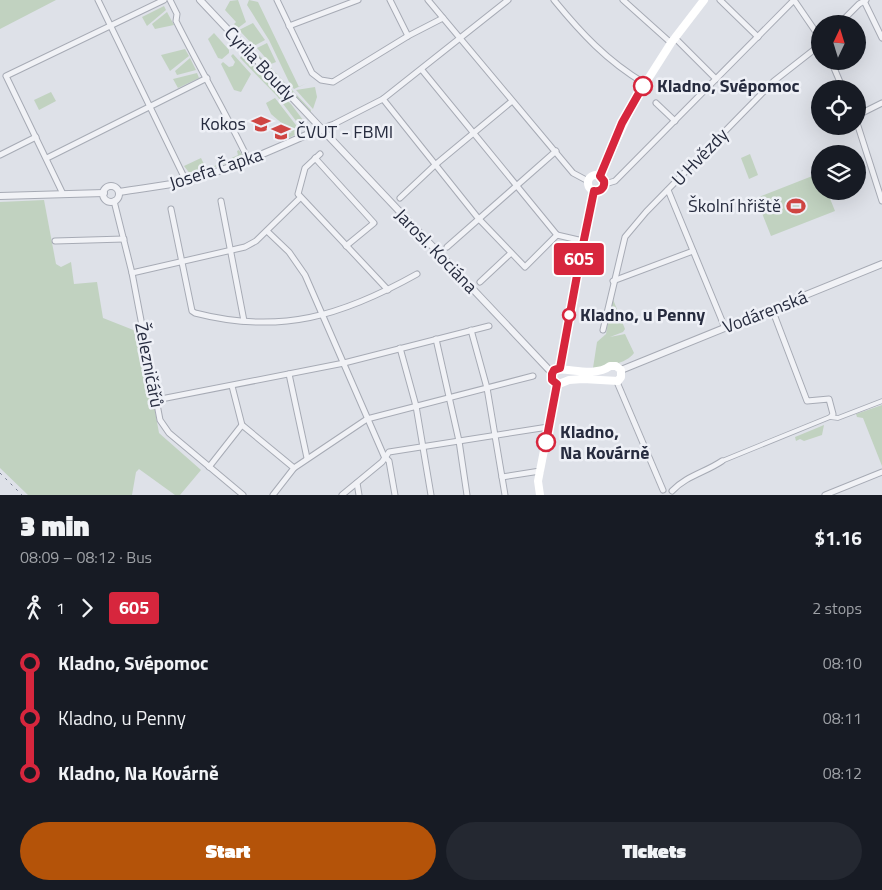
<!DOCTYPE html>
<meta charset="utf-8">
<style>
body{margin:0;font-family:"Titillium Web",sans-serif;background:#242831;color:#f1f3f6;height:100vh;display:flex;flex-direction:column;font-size:19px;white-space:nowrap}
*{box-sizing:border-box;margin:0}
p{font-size:16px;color:#9ea1a6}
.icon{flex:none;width:28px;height:28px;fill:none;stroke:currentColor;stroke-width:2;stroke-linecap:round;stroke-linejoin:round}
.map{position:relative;height:495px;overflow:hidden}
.side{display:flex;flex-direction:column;background:#171b24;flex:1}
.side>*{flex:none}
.badge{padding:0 10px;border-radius:4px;font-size:18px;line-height:32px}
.needle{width:32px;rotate:4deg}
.tools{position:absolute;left:811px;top:15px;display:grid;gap:10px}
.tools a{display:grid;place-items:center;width:55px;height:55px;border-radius:50%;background:#171b24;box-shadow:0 5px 20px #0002;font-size:25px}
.map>.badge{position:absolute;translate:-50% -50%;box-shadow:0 0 0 2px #fff}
.legs{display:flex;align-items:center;gap:8px;height:55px;padding:0 20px;font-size:16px}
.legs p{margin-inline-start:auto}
.summary{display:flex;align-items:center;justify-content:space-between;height:85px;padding:0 20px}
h1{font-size:28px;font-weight:800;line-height:38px}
.primary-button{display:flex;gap:10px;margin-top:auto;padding:10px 20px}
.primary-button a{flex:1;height:58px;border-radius:30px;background:#b45309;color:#fff;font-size:20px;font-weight:800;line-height:58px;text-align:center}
.primary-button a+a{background:#242831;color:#f1f3f6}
ul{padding:0 20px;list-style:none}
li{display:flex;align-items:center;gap:18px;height:55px;font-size:19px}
li i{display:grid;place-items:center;width:8px;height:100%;margin:0 6px;background:currentColor}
li i::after{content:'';width:12px;height:12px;margin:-6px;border:4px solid;border-radius:50%;background:#171b24}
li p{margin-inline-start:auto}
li:first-child i{background:linear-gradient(#0000 50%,currentColor 0)}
li:last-child i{background:linear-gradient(currentColor 50%,#0000 0)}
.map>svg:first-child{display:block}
</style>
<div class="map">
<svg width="882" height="495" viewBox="0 0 882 495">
<rect width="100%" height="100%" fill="#dee1e8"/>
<g fill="#c1d2c0">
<polygon points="0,0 56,0 0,29"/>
<polygon points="238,0 246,22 238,28 234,24 236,22 225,10 230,1"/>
<polygon points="249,0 258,2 299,87 307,83 294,89 290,84 269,40 247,5"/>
<polygon points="164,6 166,10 147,26 142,17"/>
<polygon points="167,12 174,25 155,29 152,24"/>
<polygon points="253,23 265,40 254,46 239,30"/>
<polygon points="214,33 229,50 229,53 222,59 218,58 208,39"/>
<polygon points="267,43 276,62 271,64 257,48"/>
<polygon points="185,49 189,56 170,71 161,55"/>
<polygon points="256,52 311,110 311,112 260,60"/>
<polygon points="233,54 251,74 241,92 234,90 221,64 223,62 229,67 233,66 235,62 231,56"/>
<polygon points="242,55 291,104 303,120 301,122 296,121 277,96 240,58"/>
<polygon points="190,58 196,70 177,75 175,71"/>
<polygon points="197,73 199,78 178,88 173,79"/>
<polygon points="315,87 317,97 313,109 296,90"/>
<polygon points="51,92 56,101 39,110 34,100"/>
<polygon points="275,98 299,129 297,134 286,139 284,136 292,132 271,114 266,103"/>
<polygon points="239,150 242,155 239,159 191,175 184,166 201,158 206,168 210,168 238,155 237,151"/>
<polygon points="750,154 758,175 749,179 741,158"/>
<polygon points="820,173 820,191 827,191 835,211 771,236 756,198"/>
<polygon points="44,200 56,264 61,267 71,262 74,284 97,282 103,318 141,333 159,433 201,470 180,495 175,495 139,469 136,472 132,495 28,495 0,468 0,202"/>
<path d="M612,297L625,329L623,332L610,337L625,334L634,353C626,364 605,367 593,368L597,342L606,334Z"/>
<polygon points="882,405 882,466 863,418 857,417 856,414"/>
<polygon points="824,425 822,435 804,441 800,439 796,441 795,437"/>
</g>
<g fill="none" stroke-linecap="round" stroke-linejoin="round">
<g stroke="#a7abb5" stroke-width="5.5">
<g id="pedestrian">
<polyline points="830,417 838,418 882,401"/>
<polyline points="722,461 830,417 833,414"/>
</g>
</g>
<g stroke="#a7abb5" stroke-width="7">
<g id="minor">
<polyline points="98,0 186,181"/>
<path d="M170,0L177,14L176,21C200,69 226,113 249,161"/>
<polyline points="277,0 312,73 321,80 333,82 408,36 443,18"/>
<polyline points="390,0 408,36"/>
<polyline points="428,0 573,173 588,181"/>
<path d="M554,0C581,33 607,61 644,83"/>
<polyline points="623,0 671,43"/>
<polyline points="720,0 758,37"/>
<polyline points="864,1 882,38"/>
<polyline points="839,24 859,4 866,0"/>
<polyline points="289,26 358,0"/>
<polyline points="675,38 716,79"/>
<polyline points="831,61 843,89"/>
<polyline points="422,70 557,235"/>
<polyline points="383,99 478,218 525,267 557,235"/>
<polyline points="656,103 675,121"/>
<polyline points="858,115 882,103"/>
<polyline points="858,126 882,201"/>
<polyline points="320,129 334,124 383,99 508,0"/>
<polyline points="320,154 305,168 298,194 388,290"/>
<polyline points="0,155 36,137"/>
<polyline points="47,158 207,78"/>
<polyline points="315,158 374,223 346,246"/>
<polyline points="605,184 615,181 794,0 820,38"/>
<polyline points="668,190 725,328"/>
<polyline points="63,194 6,76 164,0"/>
<polyline points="400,198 435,165 512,101"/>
<polyline points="114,201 132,273 160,420 169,433 243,495"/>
<polyline points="221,201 244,321"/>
<path d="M171,209L192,311L195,313C280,335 342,316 417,274"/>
<polyline points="267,231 289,252 305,275 384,456 389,461 395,495"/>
<polyline points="557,235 583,241"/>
<polyline points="55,241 124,239"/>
<polyline points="447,247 556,151"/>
<polyline points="132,273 245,247 256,241 300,198"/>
<polyline points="613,281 693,251"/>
<polyline points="480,282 511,253"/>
<polyline points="772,309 807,401 829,399 833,414"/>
<polyline points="471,330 487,388 505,495"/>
<polyline points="603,330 625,237 646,212 774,81 820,45"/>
<polyline points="436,339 459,441 467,495"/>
<polyline points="400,348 416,406 431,495"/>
<polyline points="289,374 307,458"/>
<polyline points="617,382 663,490"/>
<polyline points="232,386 242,425 294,468"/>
<polyline points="156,400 344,363 489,326"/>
<polyline points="209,467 242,425"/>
<polyline points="502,477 540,471"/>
<polyline points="357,483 359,495"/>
<path d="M672,491C686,476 706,472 722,461"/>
<polyline points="273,495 294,468 367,419 533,376"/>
<polyline points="342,495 382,462 389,452 548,427"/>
<polyline points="825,495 882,472"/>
</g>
</g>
<g stroke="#a7abb5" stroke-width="8">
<g id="tertiary">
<polyline points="200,0 552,373"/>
<circle cx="111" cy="194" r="8"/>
<path d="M119,192C142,188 165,186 187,181C234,168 276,148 320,129"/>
<polyline points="0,196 104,193"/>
<polyline points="621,370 882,264"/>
</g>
</g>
<use href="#pedestrian" stroke="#f1f2f6" stroke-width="4"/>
<use href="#minor" stroke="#f1f2f6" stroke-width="5"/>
<use href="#tertiary" stroke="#f1f2f6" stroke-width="6"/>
<g stroke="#fff" stroke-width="8">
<circle cx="596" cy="183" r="8"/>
<polyline points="600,176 636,98 671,43 704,0"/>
<path d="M610,366H616L621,370V377L618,381L583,379L569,380L559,384L553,382L551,377L553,371C562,365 593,379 610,366Z"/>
<polyline points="561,368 579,260 594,191"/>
<polyline points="540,495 538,481 557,384"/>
</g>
<polyline stroke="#787d92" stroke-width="1" stroke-dasharray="2.5 5" stroke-linecap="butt" points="0,473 22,495"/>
</g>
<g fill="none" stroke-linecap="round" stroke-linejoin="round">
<g stroke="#fff" stroke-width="11">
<path id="line-1" d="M546,442L557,384L552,380V374L554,370L560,368L580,259L594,191C601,192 605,187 604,181L600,176L622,123L643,86"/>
</g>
<use href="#line-1" stroke="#d7263d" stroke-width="8"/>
</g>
<defs>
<g id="university-bare" transform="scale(1.5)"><path d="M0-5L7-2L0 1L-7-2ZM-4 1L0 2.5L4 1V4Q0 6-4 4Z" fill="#cf4542" stroke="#eef0f6" stroke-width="2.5" paint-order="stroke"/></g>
<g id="stadium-bare" transform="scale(1.5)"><path d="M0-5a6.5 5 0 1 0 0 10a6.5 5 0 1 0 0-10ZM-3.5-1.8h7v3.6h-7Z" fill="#cf4542" stroke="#eef0f6" stroke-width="2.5" paint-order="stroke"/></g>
</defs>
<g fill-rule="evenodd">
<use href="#university-bare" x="261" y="124"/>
<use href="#university-bare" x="281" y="132"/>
<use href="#stadium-bare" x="796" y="206"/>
</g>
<g fill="#fff" stroke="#d7263d" stroke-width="2.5">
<circle cx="643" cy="86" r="9"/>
<circle cx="569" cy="315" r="6"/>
<circle cx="546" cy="442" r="9"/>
</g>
<g text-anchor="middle" stroke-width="5" stroke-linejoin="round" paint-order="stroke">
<g font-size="18" fill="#272c3f" stroke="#eef0f6">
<text transform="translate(260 64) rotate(47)" y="6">Cyrila Boudy</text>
<text transform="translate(700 157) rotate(-46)" y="6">U Hvězdy</text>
<text transform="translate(216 169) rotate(-18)" y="6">Josefa Čapka</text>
<text transform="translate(436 251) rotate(46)" y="6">Jarosl. Kociána</text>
<text transform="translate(765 312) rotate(-21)" y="6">Vodárenská</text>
<text transform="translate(149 365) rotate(79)" y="6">Železničářů</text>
</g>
<g font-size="18" font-weight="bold" fill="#272c3f" stroke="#eef0f6" text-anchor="start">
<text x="657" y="92">Kladno, Svépomoc</text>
<text x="580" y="321">Kladno, u Penny</text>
<text x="560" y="438">Kladno,<tspan x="560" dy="21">Na Kovárně</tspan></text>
</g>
<g font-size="18" fill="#272c3f" stroke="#eef0f6" text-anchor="end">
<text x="246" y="130">Kokos</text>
<text x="296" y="138" text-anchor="start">ČVUT - FBMI</text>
<text x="781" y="212">Školní hřiště</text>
</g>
</g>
</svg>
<div class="tools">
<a><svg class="needle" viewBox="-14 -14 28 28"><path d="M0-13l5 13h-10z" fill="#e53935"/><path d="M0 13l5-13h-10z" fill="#9ea1a6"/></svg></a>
<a><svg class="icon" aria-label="locate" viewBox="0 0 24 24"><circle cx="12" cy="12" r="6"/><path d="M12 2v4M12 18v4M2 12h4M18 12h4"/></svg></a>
<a><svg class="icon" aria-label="layers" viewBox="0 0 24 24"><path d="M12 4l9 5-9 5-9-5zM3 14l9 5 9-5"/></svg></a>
</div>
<b class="badge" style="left:579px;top:259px;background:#d7263d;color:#fff">605</b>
</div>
<section class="side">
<div class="summary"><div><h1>3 min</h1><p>08:09 – 08:12 · Bus</p></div><b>$1.16</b></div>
<div class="legs"><svg class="icon" aria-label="walk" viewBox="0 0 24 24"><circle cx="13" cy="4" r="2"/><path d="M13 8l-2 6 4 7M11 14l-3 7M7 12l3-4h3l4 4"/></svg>1<svg class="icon" aria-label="forward" viewBox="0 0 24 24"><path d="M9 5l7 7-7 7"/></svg><b class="badge" style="background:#d7263d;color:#fff">605</b><p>2 stops</p></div>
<ul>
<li><i style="color:#d7263d"></i><b>Kladno, Svépomoc</b><p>08:10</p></li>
<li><i style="color:#d7263d"></i><span>Kladno, u Penny</span><p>08:11</p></li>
<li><i style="color:#d7263d"></i><b>Kladno, Na Kovárně</b><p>08:12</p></li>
</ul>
<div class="primary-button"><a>Start</a><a>Tickets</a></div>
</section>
